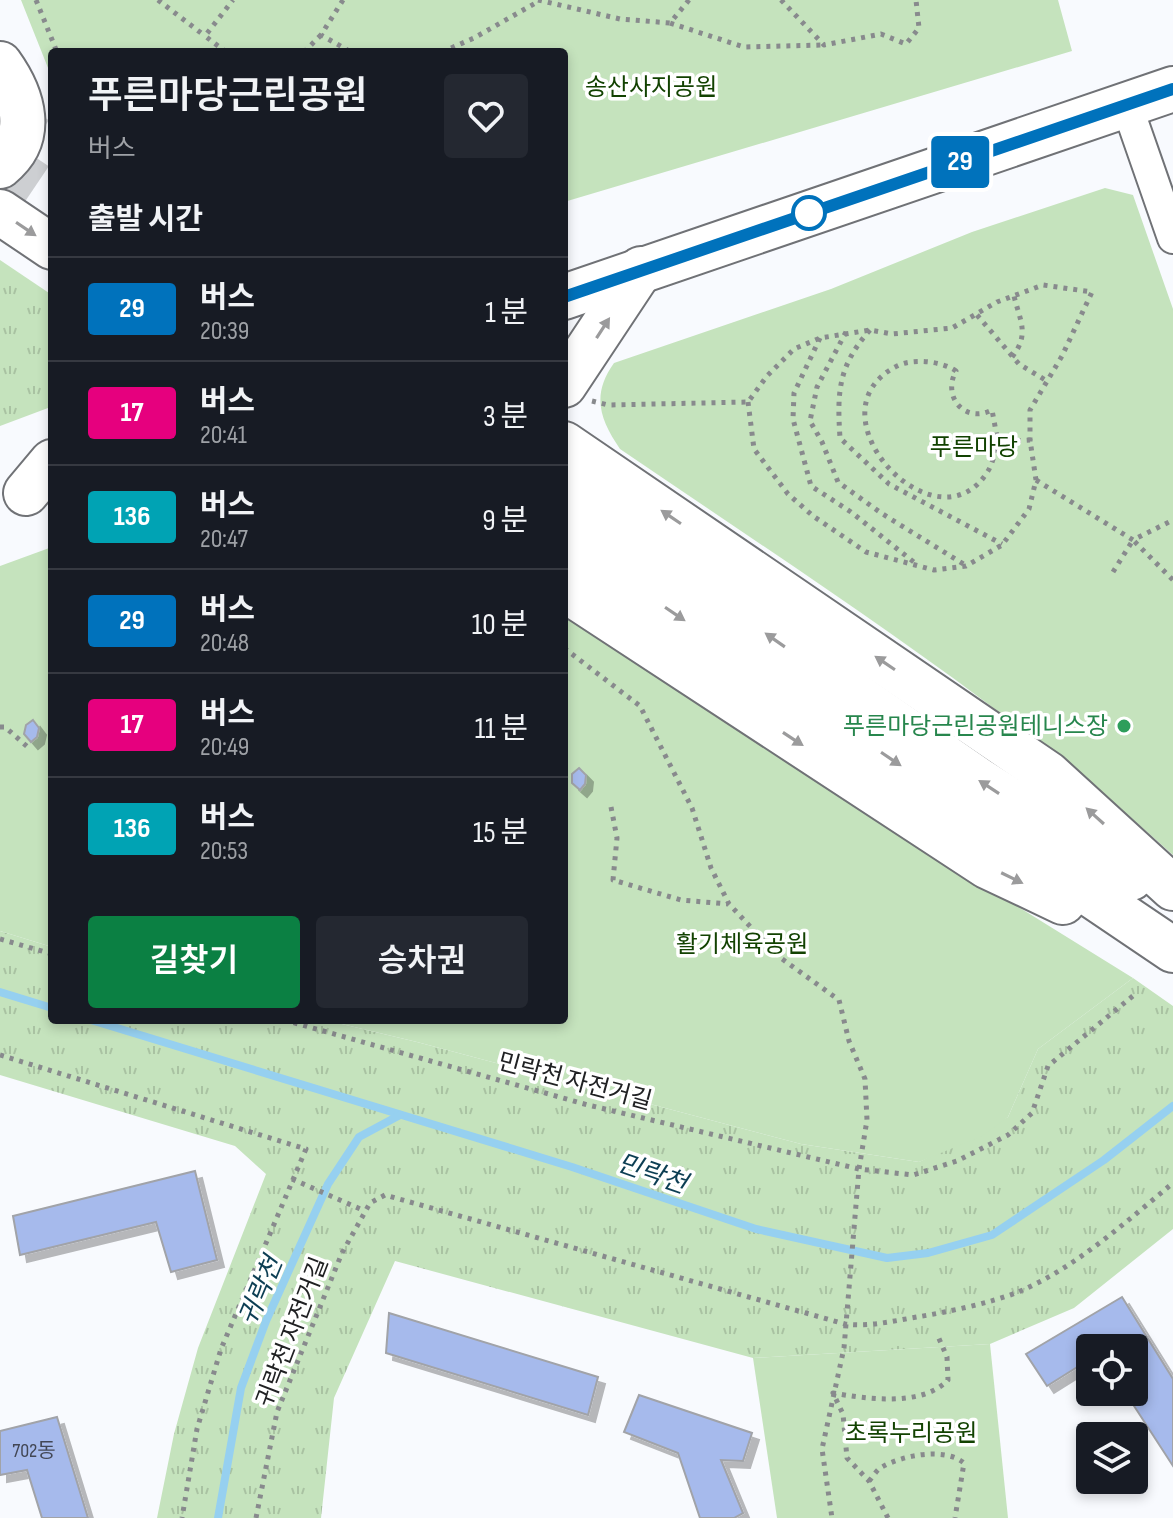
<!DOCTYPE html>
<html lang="ko">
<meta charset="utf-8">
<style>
body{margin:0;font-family:"Sofia Sans Condensed","Noto Sans KR",sans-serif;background:#242831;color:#f1f3f6;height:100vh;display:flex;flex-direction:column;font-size:30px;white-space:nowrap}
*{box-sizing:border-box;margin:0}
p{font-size:26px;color:#9ea1a6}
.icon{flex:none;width:44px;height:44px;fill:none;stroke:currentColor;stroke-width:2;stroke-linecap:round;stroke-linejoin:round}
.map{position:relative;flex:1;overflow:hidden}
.details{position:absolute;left:48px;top:48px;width:520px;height:976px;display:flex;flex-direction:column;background:#171b24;border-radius:8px;box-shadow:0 4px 12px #0003}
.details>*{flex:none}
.badge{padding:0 16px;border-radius:6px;font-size:28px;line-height:52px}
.tools{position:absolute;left:1076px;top:1334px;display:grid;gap:16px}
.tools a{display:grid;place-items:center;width:72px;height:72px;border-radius:8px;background:#171b24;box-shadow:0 4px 12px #0003;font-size:40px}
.map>.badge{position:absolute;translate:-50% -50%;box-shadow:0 0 0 4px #fff}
h2{padding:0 40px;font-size:30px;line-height:72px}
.round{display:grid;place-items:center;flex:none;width:84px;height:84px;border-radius:8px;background:#242831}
.overview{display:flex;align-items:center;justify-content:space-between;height:136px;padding:0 40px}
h1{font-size:38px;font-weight:600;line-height:60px}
.cta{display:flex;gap:16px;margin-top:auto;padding:16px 40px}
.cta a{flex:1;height:92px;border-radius:8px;background:#0b8043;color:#fff;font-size:32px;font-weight:600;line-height:92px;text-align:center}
.cta a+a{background:#242831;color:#f1f3f6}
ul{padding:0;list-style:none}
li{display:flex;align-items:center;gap:24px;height:104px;padding:0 40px;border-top:2px solid #363941}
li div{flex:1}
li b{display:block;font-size:30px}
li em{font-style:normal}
li .badge{min-width:88px;font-weight:700;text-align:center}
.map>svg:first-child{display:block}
</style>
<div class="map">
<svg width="1173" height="1518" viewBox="0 0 1173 1518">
<defs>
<pattern id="grass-tufts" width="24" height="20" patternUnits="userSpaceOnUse" patternTransform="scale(2)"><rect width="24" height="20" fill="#c5e3bd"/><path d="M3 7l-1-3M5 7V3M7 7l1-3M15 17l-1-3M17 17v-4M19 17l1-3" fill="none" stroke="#a9c2a2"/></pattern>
<filter id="shadow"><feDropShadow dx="7" dy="7" stdDeviation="0" flood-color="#0004"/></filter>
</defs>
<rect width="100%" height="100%" fill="#f8fafe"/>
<g fill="url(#grass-tufts)">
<polygon points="0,260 52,295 52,403 48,408 0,426"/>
<polygon points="0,931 52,947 52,1020 325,1020 417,1042 801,1144 919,1162 1008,1117 1038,1049 1133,978 1173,1006 1173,1229 1074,1308 990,1344 753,1358 395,1261 334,1398 321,1518 157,1518 174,1434 198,1348 266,1174 235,1146 0,1075"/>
</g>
<g fill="#c5e3bd">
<polygon points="21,0 1058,0 1072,51 564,202 564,52 52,52 52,78"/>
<path d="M1105,188L1133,195L1173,309V855C1003,701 809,578 620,449C600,420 591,395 614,363L831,289L972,232Z"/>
<polygon points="52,547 52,947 0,931 0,566"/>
<polygon points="564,614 933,854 1133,978 1038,1049 1008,1117 982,1136 919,1162 801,1144 417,1042 325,1020 564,1020"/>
<polygon points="990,1344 1008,1518 777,1518 753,1358"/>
</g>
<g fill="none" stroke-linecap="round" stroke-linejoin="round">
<g stroke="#96d0f0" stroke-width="8">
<polyline points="0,992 52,1008"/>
<polyline points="91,1020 572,1167 756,1229 887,1258 928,1253 992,1235 1104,1160 1173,1106"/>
<polyline points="218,1518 241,1388 266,1321 328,1184 359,1137 400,1115"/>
</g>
</g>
<g fill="#a6baec" stroke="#a1a3a8" stroke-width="2" filter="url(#shadow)">
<polygon points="33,720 39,728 37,737 31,742 24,734 26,725"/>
<polygon points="579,768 586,775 585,784 580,790 572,783 572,774"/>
<polygon points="195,1171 217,1260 171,1272 156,1222 20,1255 13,1216"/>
<polygon points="1122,1297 1173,1379 1173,1466 1125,1392 1134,1392 1134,1348 1090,1348 1090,1359 1047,1386 1026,1354"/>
<polygon points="389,1313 598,1377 588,1415 386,1353"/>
<polygon points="639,1395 752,1433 743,1461 721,1460 743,1513 734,1518 700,1518 678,1453 624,1432"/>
<polygon points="57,1417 88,1518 42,1518 27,1470 0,1475 0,1431"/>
</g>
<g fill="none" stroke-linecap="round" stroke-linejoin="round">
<g stroke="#cdcfd2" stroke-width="44" stroke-dasharray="44 22" stroke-linecap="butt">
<polyline points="0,114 52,149"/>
<polyline points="0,160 52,195"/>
</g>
<g stroke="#707276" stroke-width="34">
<polyline id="street" points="1127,106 1173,238"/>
</g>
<g stroke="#707276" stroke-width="48">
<g id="secondary">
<polyline points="564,297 1173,89"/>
<polyline points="564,385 641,269"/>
</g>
</g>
<g stroke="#707276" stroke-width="48">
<g id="highway">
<path d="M0,64C23,96 36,137 0,166"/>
<polyline points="0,212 52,247"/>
<polyline points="564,444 1048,774 1173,888"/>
<polyline points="26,493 52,462"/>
<polyline points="564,494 980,781 1131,878"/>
<polyline points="564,539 1173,950"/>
<polyline points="564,589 987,866 1063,902"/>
</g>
</g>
<g stroke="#888a8d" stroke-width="5" stroke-dasharray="4 6" stroke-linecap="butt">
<polyline points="36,0 57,52"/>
<polyline points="158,0 205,36"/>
<polyline points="343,0 321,35 351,52"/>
<polyline points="538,0 620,19 670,23"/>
<polyline points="689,0 670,23 744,47 823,45"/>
<polyline points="781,0 824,45 881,34 906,44 919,28 916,0"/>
<polyline points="226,52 205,36 233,0"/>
<polyline points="304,52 321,35"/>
<polyline points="442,52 474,38 539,1"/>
<polyline points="977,315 1019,364 1047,381"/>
<path d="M870,330C838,366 837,392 840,438L889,484L1002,544"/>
<polyline points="846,332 817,387 810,421 822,442 838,482 881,513 965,565"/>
<polyline points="820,338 794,393 793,419 811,486 851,512 915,563"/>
<path d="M1012,357C1030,334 1020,321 1014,296"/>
<polyline points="592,401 608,405 748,402 767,376 794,349 820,338 870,330 892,334 952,328 997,302 1043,285 1092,292 1062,356 1030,410 1030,443"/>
<path d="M748,402L754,449L788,494L813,516L866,552L934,570L966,566L1002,545L1029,509L1036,480L1030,440L998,442C995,451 993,463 988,471C937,555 804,413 897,366C912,358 942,361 956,371C942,396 964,424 992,410L998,442"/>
<polyline points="1036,480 1133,540 1173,520"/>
<polyline points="1113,572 1133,540 1173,580"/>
<polyline points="564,648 640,706 692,808 711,868 729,904 778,956 839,1000 849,1041 865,1079 867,1120 859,1169 844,1348 822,1449 832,1518"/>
<polyline points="0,727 5,727 31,750"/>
<polyline points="611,807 617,838 613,880 681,900 728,904"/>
<polyline points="0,939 52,954"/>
<polyline points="284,1020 588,1105 859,1169 913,1175 957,1161 1008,1135 1032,1113 1048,1066 1134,995"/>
<polyline points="0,1055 306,1149 221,1349 197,1429 182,1518"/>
<polyline points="292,1179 365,1211"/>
<path d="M869,1481C873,1477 877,1469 882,1467C903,1455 945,1447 964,1463L955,1518"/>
<path d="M256,1518L277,1412L342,1253L370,1203L385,1195L845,1324C870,1327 893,1321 917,1317C947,1312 991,1303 1018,1292C1074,1269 1127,1221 1173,1183"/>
<path d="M888,1518L869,1481L847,1458L843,1414L833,1393C867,1399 922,1407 948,1380L947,1357L937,1334"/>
</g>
<use href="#street" stroke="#fff" stroke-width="30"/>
<use href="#secondary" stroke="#fff" stroke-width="44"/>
<use href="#highway" stroke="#fff" stroke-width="44"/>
</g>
<defs><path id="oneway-solid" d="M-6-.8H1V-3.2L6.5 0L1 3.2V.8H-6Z" transform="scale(2)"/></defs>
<g fill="#9b9b9c">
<use href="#oneway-solid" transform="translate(26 229) rotate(34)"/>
<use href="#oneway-solid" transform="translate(603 328) rotate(-57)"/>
<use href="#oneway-solid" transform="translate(671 517) rotate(-146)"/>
<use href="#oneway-solid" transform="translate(675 614) rotate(34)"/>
<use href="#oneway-solid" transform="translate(775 640) rotate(-145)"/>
<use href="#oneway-solid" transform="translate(885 663) rotate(-146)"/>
<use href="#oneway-solid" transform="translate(793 739) rotate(33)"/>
<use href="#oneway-solid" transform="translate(891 759) rotate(34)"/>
<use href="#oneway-solid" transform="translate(989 787) rotate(-147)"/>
<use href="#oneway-solid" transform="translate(1095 816) rotate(-138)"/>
<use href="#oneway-solid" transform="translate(1012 878) rotate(26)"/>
</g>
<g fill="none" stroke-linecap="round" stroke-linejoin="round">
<g stroke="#fff" stroke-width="18">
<polyline id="line" points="564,297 1173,89"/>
</g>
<use href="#line" stroke="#0072bc" stroke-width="12"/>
</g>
<circle fill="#fff" stroke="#0072bc" stroke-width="4" cx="809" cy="213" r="16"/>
<circle fill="#2e9e5b" stroke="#fff" stroke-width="3" cx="1124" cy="726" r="8"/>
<g text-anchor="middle" stroke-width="7" stroke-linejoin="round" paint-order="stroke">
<g font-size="20" fill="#424755">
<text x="34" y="1457">702동</text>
</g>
<g font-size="24" fill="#124201" stroke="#fff">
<text x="651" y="95">송산사지공원</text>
<text x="974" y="455">푸른마당</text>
<text x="742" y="952">활기체육공원</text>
<text x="911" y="1441">초록누리공원</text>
</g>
<g font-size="24" fill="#27864d" stroke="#fff" text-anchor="end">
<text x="1108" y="734">푸른마당근린공원테니스장</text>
</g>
<g font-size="24" fill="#202123" stroke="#fff">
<text transform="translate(575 1081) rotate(15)" y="8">민락천 자전거길</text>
<text transform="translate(292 1332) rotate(-69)" y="8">귀락천 자전거길</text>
</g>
<g font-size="26" font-style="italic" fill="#0c3e53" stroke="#fff">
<text transform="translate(652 1173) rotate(19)" y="9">민락천</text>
<text transform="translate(260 1291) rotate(-67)" y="9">귀락천</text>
</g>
</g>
</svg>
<div class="tools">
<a><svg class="icon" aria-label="locate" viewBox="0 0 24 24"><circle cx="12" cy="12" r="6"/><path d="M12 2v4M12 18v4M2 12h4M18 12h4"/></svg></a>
<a><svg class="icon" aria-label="layers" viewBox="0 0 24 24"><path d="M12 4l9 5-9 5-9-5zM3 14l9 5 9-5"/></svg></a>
</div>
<b class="badge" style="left:960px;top:162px;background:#0072bc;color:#fff">29</b>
<section class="details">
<div class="overview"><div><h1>푸른마당근린공원</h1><p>버스</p></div><a class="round"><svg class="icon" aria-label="heart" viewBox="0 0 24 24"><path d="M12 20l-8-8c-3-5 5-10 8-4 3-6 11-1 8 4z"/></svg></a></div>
<h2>출발 시간</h2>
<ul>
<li><span class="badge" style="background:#0072bc;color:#fff">29</span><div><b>버스</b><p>20:39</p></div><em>1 분</em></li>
<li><span class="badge" style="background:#e6007e;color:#fff">17</span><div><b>버스</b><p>20:41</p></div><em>3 분</em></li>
<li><span class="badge" style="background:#00a3b4;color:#fff">136</span><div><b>버스</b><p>20:47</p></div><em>9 분</em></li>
<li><span class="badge" style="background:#0072bc;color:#fff">29</span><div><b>버스</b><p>20:48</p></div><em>10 분</em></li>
<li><span class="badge" style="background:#e6007e;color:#fff">17</span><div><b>버스</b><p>20:49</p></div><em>11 분</em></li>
<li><span class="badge" style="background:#00a3b4;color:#fff">136</span><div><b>버스</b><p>20:53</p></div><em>15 분</em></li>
</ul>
<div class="cta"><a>길찾기</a><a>승차권</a></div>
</section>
</div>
